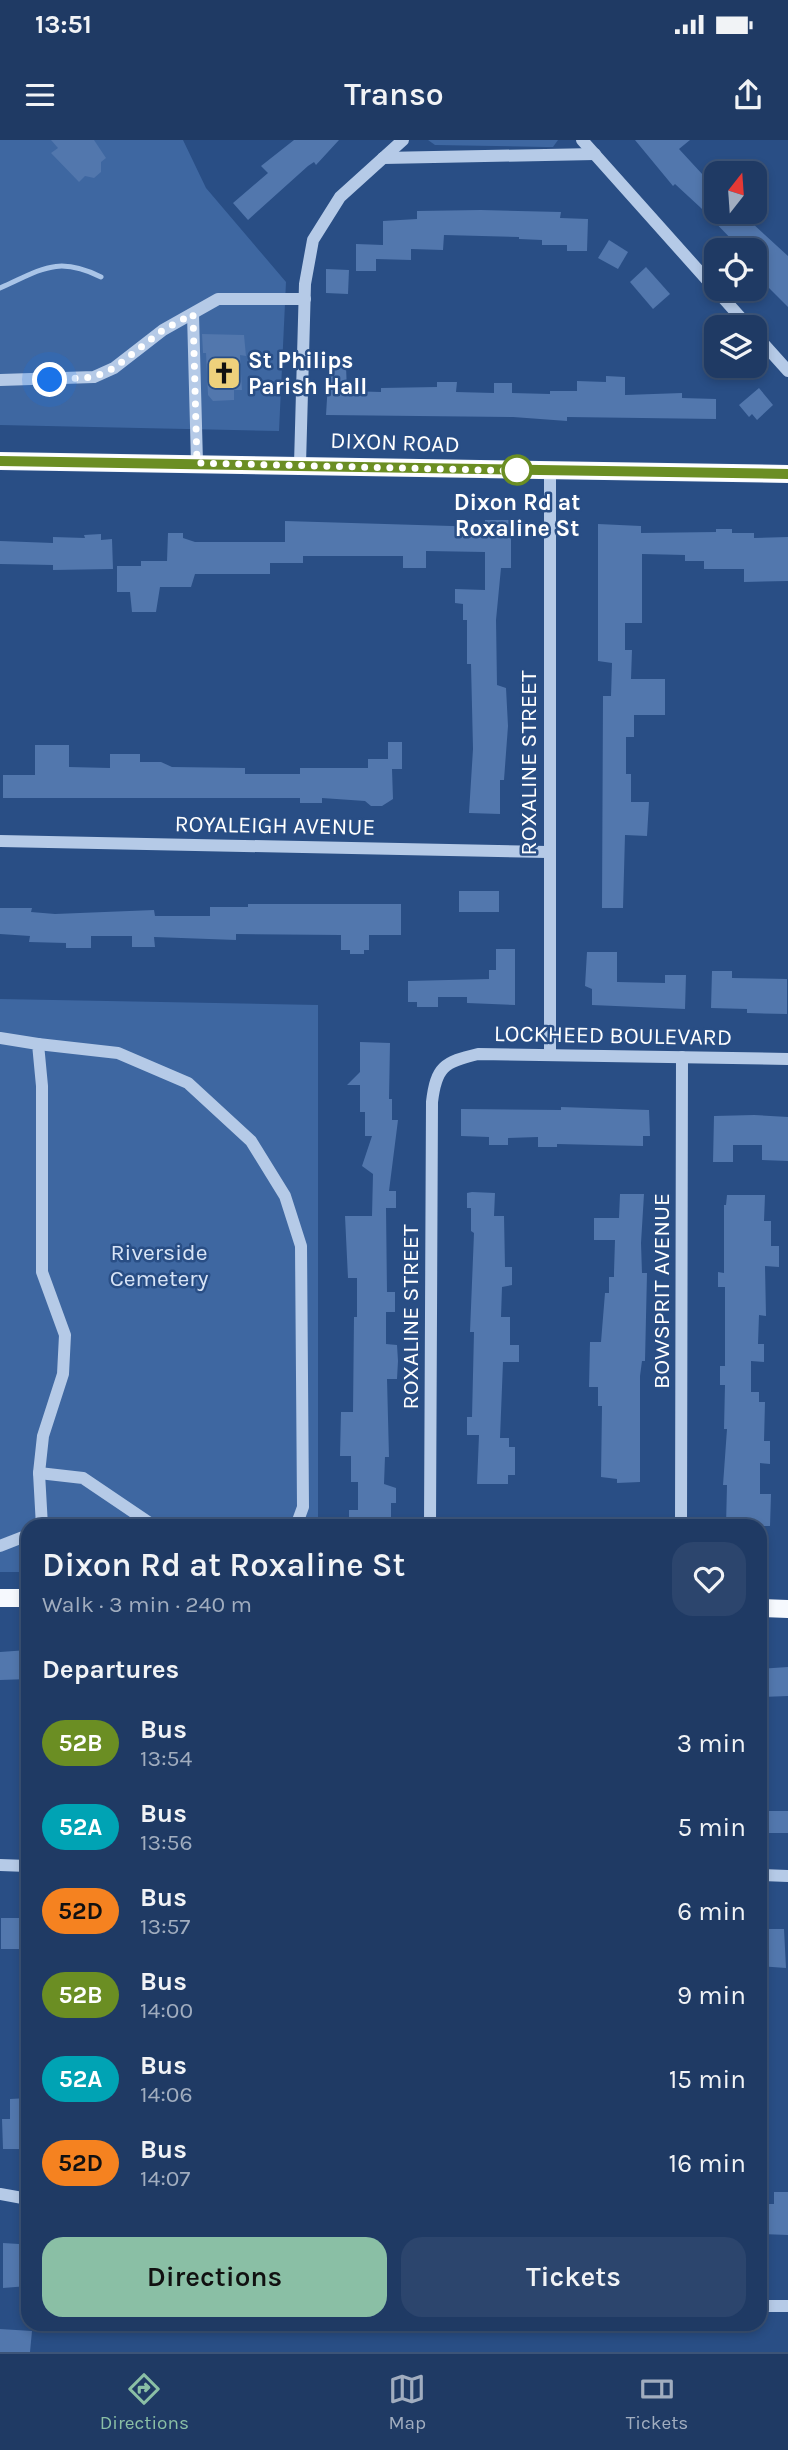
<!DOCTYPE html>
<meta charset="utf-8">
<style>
body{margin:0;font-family:Karla,sans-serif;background:#2c456d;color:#f1f3f6;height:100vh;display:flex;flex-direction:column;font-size:26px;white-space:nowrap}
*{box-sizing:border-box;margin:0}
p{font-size:23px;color:#a1adbf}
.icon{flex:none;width:38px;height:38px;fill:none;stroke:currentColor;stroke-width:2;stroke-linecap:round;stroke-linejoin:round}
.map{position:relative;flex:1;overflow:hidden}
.drawer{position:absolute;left:21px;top:1379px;width:746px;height:812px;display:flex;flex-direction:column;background:#1f3a64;border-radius:21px;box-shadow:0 4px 10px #0003,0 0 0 2px #3c5478}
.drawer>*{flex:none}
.badge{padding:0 14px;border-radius:23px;font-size:24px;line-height:46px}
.needle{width:46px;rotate:17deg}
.tools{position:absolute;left:704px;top:21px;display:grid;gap:14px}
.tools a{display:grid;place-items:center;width:63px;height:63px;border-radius:14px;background:#1f3a64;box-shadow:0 4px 10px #0003,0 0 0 2px #3c5478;font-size:35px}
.you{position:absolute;width:35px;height:35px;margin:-18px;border:5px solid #fff;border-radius:50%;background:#1a73e8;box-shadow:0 0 0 10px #1a73e833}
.map>.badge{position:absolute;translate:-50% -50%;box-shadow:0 0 0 4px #fff}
h2{padding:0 21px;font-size:26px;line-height:63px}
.round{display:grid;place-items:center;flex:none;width:74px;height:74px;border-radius:21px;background:#2c456d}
.headline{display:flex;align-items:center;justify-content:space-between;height:119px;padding:0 21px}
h1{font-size:33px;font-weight:600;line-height:52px}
.primary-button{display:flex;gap:14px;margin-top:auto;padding:14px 21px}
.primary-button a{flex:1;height:80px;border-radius:21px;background:#8abfa5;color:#111;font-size:28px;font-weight:600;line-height:80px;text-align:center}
.primary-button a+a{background:#2c456d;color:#f1f3f6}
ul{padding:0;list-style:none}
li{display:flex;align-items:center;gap:21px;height:84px;padding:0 21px}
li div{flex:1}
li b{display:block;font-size:26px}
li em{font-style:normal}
li .badge{min-width:77px;font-weight:700;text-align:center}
.status{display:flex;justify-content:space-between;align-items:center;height:49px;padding:0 35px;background:#1f3a64;direction:ltr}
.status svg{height:19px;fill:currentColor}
header{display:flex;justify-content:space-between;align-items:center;height:91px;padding:0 21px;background:#1f3a64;font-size:32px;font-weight:600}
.dock{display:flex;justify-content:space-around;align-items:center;height:98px;border-top:2px solid #3c5478;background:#1f3a64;font-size:19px;color:#a1adbf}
.dock a{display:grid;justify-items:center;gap:4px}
.dock .selected{color:#8abfa5}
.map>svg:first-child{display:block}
</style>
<div class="status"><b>13:51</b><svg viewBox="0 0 49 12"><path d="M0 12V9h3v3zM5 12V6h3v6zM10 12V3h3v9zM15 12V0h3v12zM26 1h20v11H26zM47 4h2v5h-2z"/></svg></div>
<header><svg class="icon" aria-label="menu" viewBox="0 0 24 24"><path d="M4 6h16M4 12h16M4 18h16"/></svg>Transo<svg class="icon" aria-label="share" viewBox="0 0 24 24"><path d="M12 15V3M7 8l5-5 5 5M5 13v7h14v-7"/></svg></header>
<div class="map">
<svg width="788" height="2212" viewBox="0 0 788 2212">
<rect width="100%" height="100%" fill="#294e85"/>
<g fill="#3e67a1">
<polygon points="0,0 183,0 206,48 286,142 279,291 0,285"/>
<polygon points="428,0 558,0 553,7 547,7 435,5"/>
<polygon points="0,859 318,865 318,1386 28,1386 28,1432 0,1432"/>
</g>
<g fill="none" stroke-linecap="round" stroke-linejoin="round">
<path stroke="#a9c4e7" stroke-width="5" d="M0,148C41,130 57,115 101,137"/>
</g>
<g fill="#5277ad">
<polygon points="51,0 94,0 106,18 101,22 101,32 94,38 85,36 79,42 51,13 58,8"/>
<polygon points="294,0 339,0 316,25 314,22 308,26 248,80 233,63 268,33 261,26"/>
<polygon points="635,0 690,0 679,9 703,35 706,32 716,42 716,72 740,72 788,116 788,167 759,138 762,135 754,127 754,110 742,110 701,68 675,44 673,46"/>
<polygon points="481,70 561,72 560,78 588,79 587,111 567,111 567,105 542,105 542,100 519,99 519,97 444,95 443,110 411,109 411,120 376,119 376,131 356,131 356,104 383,105 383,81 417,79 417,71"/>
<polygon points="609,100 628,112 618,129 598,118"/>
<polygon points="646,127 670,154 653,169 630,142"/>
<polygon points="326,129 349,130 348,154 326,153"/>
<polygon points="202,194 244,195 246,216 240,215 242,250 234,250 234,260 213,261 208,255 206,213 203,213"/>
<polygon points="329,226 346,226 347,251 381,252 381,248 437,247 437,242 457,242 456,252 494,253 494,243 512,243 512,253 550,254 550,251 577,251 577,241 606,242 606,236 625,237 625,255 682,253 682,258 716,259 716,279 567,277 567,281 513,277 326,275"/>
<polygon points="759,248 773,265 757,280 752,274 749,277 739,265"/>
<polygon points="485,380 511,380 511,428 501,428 496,480 497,545 506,548 508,586 504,640 500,640 500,674 469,673 473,609 471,524 467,524 467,480 463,480 463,464 455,463 455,449 485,450 485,412 426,411 426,428 403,428 403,416 303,416 303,423 270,423 270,434 195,434 191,447 160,447 156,472 132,472 130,452 117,452 117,426 141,426 141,421 167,421 168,393 183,393 183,398 195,402 285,402 285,381 485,387"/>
<polygon points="598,384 641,386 641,393 716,392 716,389 732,389 732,393 754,393 754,398 788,397 788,441 744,442 744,429 704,429 704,421 685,421 685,415 642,414 642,483 625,483 625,510 632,510 631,539 665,539 665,575 634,575 634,597 626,597 626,634 631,634 631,662 649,662 647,696 625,695 623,768 602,768 603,556 611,556 612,523 598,521"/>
<polygon points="101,394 101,400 112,399 113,429 53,430 53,425 0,424 0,401 53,403 53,397 85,398 84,395"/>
<polygon points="388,602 402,602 402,629 392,629 393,659 382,666 371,666 365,661 322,658 322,663 300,663 300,658 3,658 3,635 35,635 35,605 69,605 69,627 110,628 110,614 140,614 140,622 161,622 172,627 245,628 245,634 300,634 300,628 368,628 368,619 388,619"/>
<rect x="459" y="751" width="40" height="21"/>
<polygon points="248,764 401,764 401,795 369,795 369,810 364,810 364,814 350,814 350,810 341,810 341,795 236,794 236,800 154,797 155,807 132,807 132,796 91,796 91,808 66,808 66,803 29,802 30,796 0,794 0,768 32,768 31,772 55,774 154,770 155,776 210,776 210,767 248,767"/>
<polygon points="496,809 515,809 515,865 467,863 467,857 438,857 438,867 417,867 417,862 408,862 408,841 489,839 489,830 496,830"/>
<polygon points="587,812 617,812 617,842 665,843 665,835 686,835 685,869 592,865 592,849 585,846"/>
<polygon points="712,831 732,831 732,838 787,839 787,874 747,873 747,869 711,868"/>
<polygon points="360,902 390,903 389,959 392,959 392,980 398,980 389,1051 396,1051 396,1068 386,1068 387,1152 395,1152 395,1172 386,1172 386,1204 397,1205 398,1221 397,1239 387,1239 389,1317 385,1317 384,1344 396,1348 396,1363 391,1363 391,1386 349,1386 349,1370 358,1370 358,1342 351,1342 351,1316 340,1316 341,1272 353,1272 354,1177 357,1177 357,1138 348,1138 345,1076 372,1076 373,1034 362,1026 372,996 365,996 365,972 360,972 360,945 347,945 360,932"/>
<polygon points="561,967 649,970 650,996 643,996 643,1006 557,1004 557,1007 538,1007 538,997 508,998 508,1005 489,1005 489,997 461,996 461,969 561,970"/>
<polygon points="754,975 788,977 788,1021 762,1020 762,1005 733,1005 733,1022 713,1022 714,976"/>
<polygon points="472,1052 495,1053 494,1076 504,1076 505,1127 512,1127 512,1145 502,1147 501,1177 510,1177 510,1205 519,1205 519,1222 503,1222 500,1298 509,1298 509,1307 515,1307 515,1335 508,1335 508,1344 477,1344 479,1295 467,1295 467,1277 472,1277 474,1192 470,1192 474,1093 471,1091 471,1068 467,1068 467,1053"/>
<polygon points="620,1054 644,1054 641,1103 642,1133 647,1133 645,1221 642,1221 640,1236 640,1342 617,1343 617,1339 601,1337 602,1266 598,1266 598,1247 589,1247 590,1202 601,1202 605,1153 609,1153 609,1137 614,1137 614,1132 615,1100 594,1100 594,1078 619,1078"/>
<polygon points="727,1055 765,1055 764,1081 771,1081 771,1106 779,1106 779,1127 765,1126 766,1176 759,1175 758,1204 764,1204 764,1222 751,1221 751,1252 759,1252 759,1262 765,1262 764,1301 770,1301 770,1324 760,1323 760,1354 771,1354 770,1386 726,1386 727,1345 723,1345 727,1289 724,1289 725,1245 720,1245 720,1226 725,1226 725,1147 718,1147 718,1132 724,1133 724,1065 726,1065"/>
<polygon points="28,1510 28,1539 0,1540 0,1512"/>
<polygon points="788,1527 788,1556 760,1557 760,1529"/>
<rect x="760" y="1671" width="28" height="22"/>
<polygon points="1,1778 24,1778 25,1809 1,1809"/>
<polygon points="767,1789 784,1789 786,1828 760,1826 760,1792 767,1792"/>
<polygon points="28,1958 28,2009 3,2009 2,1979 10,1979 10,1959"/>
<polygon points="774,2052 788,2052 788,2095 760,2094 760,2064 774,2064"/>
<polygon points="3,2103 19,2104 28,2109 28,2146 3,2148"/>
<polygon points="0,2189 32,2191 30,2212 0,2212"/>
</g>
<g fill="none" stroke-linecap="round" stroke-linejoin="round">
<g stroke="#b5cae7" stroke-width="12">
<polyline points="582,0 749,187"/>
<polyline points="383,18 595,14"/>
<polyline points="193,174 197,323"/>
<polyline points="754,193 788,231"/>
<polyline points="0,240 94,237 114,228 163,190 218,159 305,159"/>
<polyline points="300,324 305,144 313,100 340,57 403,0"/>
<polyline points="550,331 550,915"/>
<polyline points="0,701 548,712"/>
<polyline points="0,898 38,904 42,946 42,1132 65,1195 63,1234 43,1296 39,1333 42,1386"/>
<polyline points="38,904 118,913 188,943 251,1001 285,1056 301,1106 303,1367 296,1386"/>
<polyline points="39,1333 83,1338 154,1386"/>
<path d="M430,1386L432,962C436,927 444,922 478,914L788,919"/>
<polyline points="681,1386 682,917"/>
<polyline points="0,1406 28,1395"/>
<polyline points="0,1725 28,1726"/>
<polyline points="760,1735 788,1736"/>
<polyline points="0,2054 28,2059"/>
<polyline points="760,2166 788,2166"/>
</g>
<g stroke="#f6f9fe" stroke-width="18">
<polyline points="0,321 788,334"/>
<polyline points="0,1458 28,1458"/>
<polyline points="760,1468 788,1469"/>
</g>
</g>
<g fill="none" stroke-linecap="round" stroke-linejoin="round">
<g stroke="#fff" stroke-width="16">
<polyline id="line" points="0,321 788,334"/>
</g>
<use href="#line" stroke="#6b8e23" stroke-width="10"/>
<polyline stroke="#fff" stroke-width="7" stroke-dasharray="0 12.6" points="50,240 94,237 114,228 163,190 193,174 197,323 522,331 517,330"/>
</g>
<defs>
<g id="church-square" transform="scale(1.75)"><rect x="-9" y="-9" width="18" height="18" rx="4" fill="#eed17c" stroke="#294e85"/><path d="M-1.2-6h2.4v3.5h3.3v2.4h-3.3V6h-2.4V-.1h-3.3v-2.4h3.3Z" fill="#111"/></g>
</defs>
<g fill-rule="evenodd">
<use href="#church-square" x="224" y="233"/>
</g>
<circle fill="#fff" stroke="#6b8e23" stroke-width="3.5" cx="517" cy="330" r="14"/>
<g text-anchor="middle" stroke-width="5" stroke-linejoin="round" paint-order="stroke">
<g font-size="23" font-weight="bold" fill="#fff" stroke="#294e85" text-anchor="start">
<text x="248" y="228">St Philips<tspan x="248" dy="26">Parish Hall</tspan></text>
</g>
<g font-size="23" fill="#fff" stroke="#294e85">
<text transform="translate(395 302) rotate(2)" y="8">DIXON ROAD</text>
<text transform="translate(528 623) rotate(-90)" y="8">ROXALINE STREET</text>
<text transform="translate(275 685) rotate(1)" y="8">ROYALEIGH AVENUE</text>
<text transform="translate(613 895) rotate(1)" y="8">LOCKHEED BOULEVARD</text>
<text transform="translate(661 1151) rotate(-90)" y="8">BOWSPRIT AVENUE</text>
<text transform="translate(410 1177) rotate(-90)" y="8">ROXALINE STREET</text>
</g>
<g font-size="23" font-weight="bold" fill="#fff" stroke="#294e85">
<text x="517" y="370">Dixon Rd at<tspan x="517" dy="26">Roxaline St</tspan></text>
</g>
<g font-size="23" fill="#d8e4f6" stroke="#294e85">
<text x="159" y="1120">Riverside<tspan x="159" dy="26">Cemetery</tspan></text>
</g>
</g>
</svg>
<div class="tools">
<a><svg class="needle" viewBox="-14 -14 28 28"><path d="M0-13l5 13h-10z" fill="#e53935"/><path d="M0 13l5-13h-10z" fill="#a1adbf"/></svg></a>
<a><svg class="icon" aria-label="locate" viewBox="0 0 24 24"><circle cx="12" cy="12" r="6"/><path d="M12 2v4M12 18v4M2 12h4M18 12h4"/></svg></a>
<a><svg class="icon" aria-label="layers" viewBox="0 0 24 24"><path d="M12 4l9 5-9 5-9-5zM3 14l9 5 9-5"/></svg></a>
</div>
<div class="you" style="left:50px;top:240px"></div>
<section class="drawer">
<div class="headline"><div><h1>Dixon Rd at Roxaline St</h1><p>Walk · 3 min · 240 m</p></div><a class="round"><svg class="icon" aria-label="heart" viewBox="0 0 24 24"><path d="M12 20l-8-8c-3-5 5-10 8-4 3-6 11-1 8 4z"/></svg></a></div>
<h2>Departures</h2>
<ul>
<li><span class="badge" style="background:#6b8e23;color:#fff">52B</span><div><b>Bus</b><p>13:54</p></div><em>3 min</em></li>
<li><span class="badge" style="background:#00a3b4;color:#fff">52A</span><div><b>Bus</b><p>13:56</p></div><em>5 min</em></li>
<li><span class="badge" style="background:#f58220;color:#111">52D</span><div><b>Bus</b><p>13:57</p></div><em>6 min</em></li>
<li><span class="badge" style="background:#6b8e23;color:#fff">52B</span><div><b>Bus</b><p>14:00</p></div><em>9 min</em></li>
<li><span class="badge" style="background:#00a3b4;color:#fff">52A</span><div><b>Bus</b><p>14:06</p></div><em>15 min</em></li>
<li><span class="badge" style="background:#f58220;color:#111">52D</span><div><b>Bus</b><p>14:07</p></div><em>16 min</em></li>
</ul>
<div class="primary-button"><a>Directions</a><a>Tickets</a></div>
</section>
</div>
<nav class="dock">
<a class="selected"><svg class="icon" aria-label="directions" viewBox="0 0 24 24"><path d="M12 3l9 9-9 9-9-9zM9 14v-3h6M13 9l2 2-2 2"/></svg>Directions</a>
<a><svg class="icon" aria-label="map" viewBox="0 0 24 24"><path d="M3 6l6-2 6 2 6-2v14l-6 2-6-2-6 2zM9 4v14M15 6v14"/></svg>Map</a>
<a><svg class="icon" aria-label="tickets" viewBox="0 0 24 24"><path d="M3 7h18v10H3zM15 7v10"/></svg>Tickets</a>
</nav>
